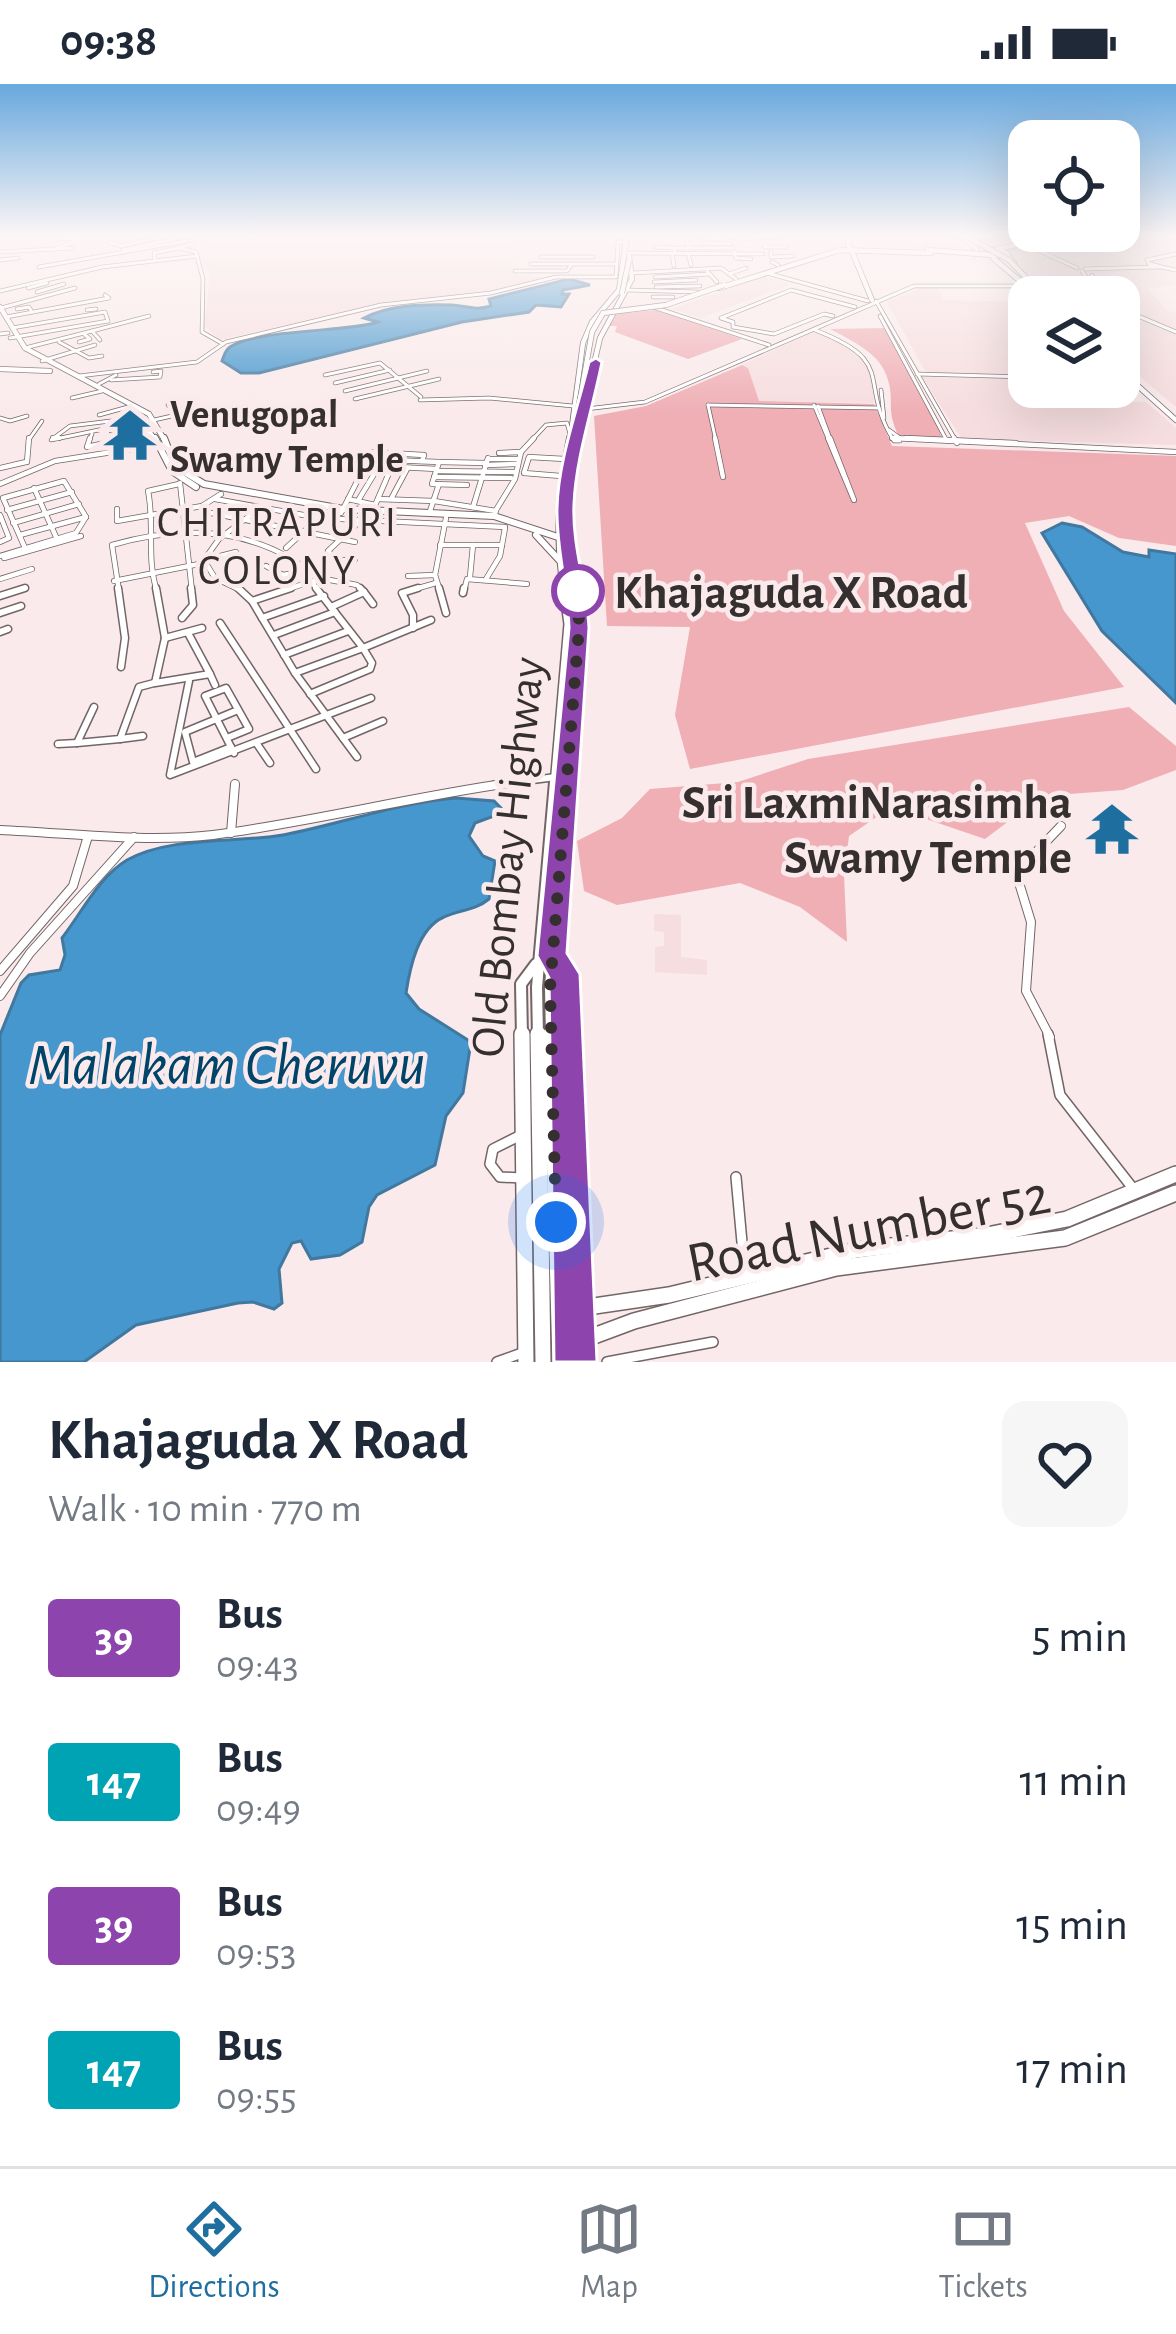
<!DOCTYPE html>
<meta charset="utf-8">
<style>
body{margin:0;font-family:"Alegreya Sans",sans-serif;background:#f6f6f7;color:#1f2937;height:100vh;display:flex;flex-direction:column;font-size:45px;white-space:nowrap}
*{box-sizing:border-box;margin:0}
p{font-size:39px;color:#747a83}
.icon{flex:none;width:66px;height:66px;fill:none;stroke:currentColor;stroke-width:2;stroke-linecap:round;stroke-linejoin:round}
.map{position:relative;height:1278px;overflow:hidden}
.side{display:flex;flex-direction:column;background:#fff;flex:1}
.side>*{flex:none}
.badge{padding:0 24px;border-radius:9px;font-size:42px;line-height:78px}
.tools{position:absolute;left:1008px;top:36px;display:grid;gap:24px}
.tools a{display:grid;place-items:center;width:132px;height:132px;border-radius:24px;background:#fff;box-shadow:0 12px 48px #0002;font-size:60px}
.you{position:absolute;width:60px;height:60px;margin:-30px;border:9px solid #fff;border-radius:50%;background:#1a73e8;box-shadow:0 0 0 18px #1a73e833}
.map>.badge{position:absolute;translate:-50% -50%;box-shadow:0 0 0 6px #fff}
.round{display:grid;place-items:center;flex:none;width:126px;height:126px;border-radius:24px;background:#f6f6f7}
.headline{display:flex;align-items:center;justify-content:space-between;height:204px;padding:0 48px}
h1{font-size:57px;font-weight:700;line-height:90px}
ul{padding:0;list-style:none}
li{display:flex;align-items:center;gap:36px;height:144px;padding:0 48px}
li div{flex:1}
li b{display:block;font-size:45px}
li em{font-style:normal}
li .badge{min-width:132px;font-weight:700;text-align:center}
.status{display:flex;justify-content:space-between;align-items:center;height:84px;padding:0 60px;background:#fff;direction:ltr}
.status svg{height:33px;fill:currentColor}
.menu{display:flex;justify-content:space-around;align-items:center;height:168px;border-top:3px solid #e0e1e3;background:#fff;font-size:33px;color:#747a83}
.menu a{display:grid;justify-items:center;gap:6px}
.menu .selected{color:#1e6fa0}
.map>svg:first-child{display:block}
</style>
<div class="status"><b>09:38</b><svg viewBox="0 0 49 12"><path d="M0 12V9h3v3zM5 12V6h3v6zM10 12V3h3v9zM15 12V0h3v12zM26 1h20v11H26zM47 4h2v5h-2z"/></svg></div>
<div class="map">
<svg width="1176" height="1278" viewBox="0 0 1176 1278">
<rect width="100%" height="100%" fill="#faeaeb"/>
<g fill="#f6dddf">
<polygon points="177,151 491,155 522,166 516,190 546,194 489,208 365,223 220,256 205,242 210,188 204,182 202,160"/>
<polygon points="874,151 954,151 969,166 858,162 857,156"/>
<polygon points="1072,151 1176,153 1176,202 1147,204 1166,226 1176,229 1176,323 1119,275 1119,213 1051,213 1009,172"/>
<polygon points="763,192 792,200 700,234 672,225"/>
<polygon points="927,202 935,202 944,216 1029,218 1029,292 926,289 887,218"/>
<polygon points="815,247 842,256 870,283 874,319 758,317 748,284 742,281"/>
<polygon points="922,293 1023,295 1039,316 1146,318 1176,344 1176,361 962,355"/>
<polygon points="654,830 681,831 681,873 707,876 707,891 655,888 655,863 664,862 664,848 654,847"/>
</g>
<g fill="#efafb5">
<polygon points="655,226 742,255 688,275 615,248 617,242 610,242 617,230"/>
<path d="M884,244L930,321L942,354L899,353C885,323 895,320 888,296C881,269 852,257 830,245Z"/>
<polygon points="742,281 748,284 759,317 874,320 892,362 1176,372 1176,462 1119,454 1069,432 1025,439 1064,527 1124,603 690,685 675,631 690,543 607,542 594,332 646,322"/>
<polygon points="1129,623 1176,662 1176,686 1123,706 1042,712 985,755 891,723 849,752 844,791 847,858 800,823 740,799 617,821 584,807 577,757 622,734 650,705 738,698 808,675"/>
</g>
<g fill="#4697ce" stroke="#41789f" stroke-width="3">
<path d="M569,195L590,201L563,206L562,210H569L561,223L536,221L529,228L462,238L259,289H241L222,277C224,272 225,266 230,263C255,245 352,248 378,238L364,234C389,221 422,220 452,221C469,222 474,227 491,222L489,215Z"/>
<polygon points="1062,439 1082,443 1123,468 1149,473 1149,466 1176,470 1176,619 1102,547 1042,449"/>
<path d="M456,714L494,717L501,724L494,732L475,739L469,752L483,772L495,777L489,815C476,826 459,826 444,833C418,844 410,883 406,909L419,925L471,958L463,1009L446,1032L435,1081L377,1111L369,1123L362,1158L340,1171L311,1175L301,1157L292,1159L279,1185L282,1219L274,1225L253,1218L238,1219L136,1241L84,1278H0V951L21,899L29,891L60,886L65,871L62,854C82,828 99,793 127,776C170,752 236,759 283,751C341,740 397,719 456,714Z"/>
</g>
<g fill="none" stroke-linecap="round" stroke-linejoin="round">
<polyline stroke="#d3c5c6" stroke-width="4.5" stroke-dasharray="4.5 1.5" stroke-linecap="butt" points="996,170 1031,160"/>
<g stroke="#736566" stroke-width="4.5">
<g id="minor-far4">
<polyline points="686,151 688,164"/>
<polyline points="730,151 738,156 785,151"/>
<polyline points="790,151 805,151"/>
<polyline points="1001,151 1026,157"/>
<polyline points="702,154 723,155"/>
<polyline points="58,155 82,154"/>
<polyline points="979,155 994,151"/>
<polyline points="767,157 764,163 786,163"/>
<polyline points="109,158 121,162"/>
<polyline points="703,159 731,160"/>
<polyline points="193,160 178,164 196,168 203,195 202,248 223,260"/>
<polyline points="121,162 171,151"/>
<polyline points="1029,162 1077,184"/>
<polyline points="656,163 674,164"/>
<polyline points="52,166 92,151"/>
<polyline points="123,166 178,154"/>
<polyline points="734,167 736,174 751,175"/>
<polyline points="771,167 771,173 793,172"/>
<polyline points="0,168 72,164"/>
<polyline points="628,169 763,170"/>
<polyline points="672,169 674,182"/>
<polyline points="675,169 674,164 733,164"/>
<polyline points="688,169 691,181"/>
<polyline points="541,173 593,173"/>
<polyline points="155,175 154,169 178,164"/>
<polyline points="0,176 18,174"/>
<polyline points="772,178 778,181"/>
<polyline points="531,180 617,180"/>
<polygon points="1151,180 1161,183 1152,183"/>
<polyline points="1150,181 1147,176 1176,170"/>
<polyline points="39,183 186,157"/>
<polyline points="1161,183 1176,186"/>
<polyline points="1085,185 1155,183"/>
<polyline points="515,187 567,187 572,180"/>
<polyline points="707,187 717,198"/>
<polyline points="1082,187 1100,213"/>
<polyline points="633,189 721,184 736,195"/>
<polyline points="767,189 868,217"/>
<polyline points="729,190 746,184"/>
<polyline points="1092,191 1105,213"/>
<polyline points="655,193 710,190"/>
<polyline points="654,198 696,196"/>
<polyline points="1036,201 1102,203"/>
<polyline points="656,203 700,202"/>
<polyline points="28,204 47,199"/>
<polyline points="628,206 698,208"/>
<polyline points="0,207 102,183 197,172"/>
<polyline points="37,208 64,200"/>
<polyline points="653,213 673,213"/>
<polyline points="876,217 956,357"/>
<polyline points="1,224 75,204"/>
<polyline points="656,224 769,261"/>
<polyline points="1119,224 1176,248"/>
<polyline points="17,225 29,223 32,228"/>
<polyline points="87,226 96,225"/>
<polyline points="833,232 824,230 774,250 733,243 733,238 721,234 791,206 855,223"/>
<polyline points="880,232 947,357"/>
<polyline points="6,233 109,214 105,211"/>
<polyline points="12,244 105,228 108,237"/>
<path d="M815,246C900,279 856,296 894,357H900"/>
<polyline points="92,247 149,232"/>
<polyline points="0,250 8,249"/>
<polyline points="10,254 108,237"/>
<polyline points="59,258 89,274 102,272"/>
<polyline points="79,258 90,255 84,250"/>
<polyline points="25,264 92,247 100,256"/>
<polyline points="42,277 95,261"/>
<polyline points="917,290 1029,293"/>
<polyline points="325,291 380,279 421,313"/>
<polyline points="79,292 197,278 226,258 381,221 491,209 556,193 616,193 618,158 623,158"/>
<polyline points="111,296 160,293 161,287 153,288"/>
<polyline points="335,299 390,286"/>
<polyline points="99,300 116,291"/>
<polyline points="881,306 884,334"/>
<polyline points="345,307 427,287"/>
<polyline points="72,314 102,307"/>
<polyline points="355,315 439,295"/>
<polyline points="420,316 489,314 573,322"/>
<polyline points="168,321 187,341"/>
<polyline points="708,321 879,324"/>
<polyline points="708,321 716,357"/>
<polyline points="814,321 829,357"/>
<polyline points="818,322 831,357"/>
<polyline points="586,325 645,318 914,202 1027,202"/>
<polyline points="174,326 193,322"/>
<polyline points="99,331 128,323"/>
<polyline points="0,334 10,337 27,332"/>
<polyline points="154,336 203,325"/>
<polyline points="116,338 113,343 51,356 70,342 143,333"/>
<polyline points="889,346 900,354 975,357"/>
<polyline points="111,347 138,342 142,351 151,349"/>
<polyline points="28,357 42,337"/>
<polyline points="89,357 92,350"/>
<polyline points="113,357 142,351"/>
<polyline points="531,357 546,341 567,339 570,350"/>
</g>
</g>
<g stroke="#736566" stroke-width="6">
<g id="minor-far3">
<polyline points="53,354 59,354"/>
<polyline points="90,354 87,363 127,354"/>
<polyline points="715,354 723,393"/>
<polyline points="828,354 854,416 830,354"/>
<polyline points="892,354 1176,368"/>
<polyline points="906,354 1016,359"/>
<polyline points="954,354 957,359"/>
<polyline points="521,368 534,354"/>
<polyline points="366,375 439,378 432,400 467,401"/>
<polyline points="488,375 517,375"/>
<polyline points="27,378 29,354"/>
<polyline points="439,378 486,379"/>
<polyline points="485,381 516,380"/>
<polyline points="379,382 437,385"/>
<polyline points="0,384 26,378"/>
<polyline points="436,387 516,388"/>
<polyline points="561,392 524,389 529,373 565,375"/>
<polyline points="434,393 511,394"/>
<polyline points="180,399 192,507"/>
<polyline points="0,400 55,377 157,361"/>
<polyline points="34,404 57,455"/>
<polyline points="215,415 320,434 505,443"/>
<polyline points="348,415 375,421"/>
<polyline points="359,415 379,382 364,381"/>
<polyline points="378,415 434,417 496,427 494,432"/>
<polyline points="391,415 407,385"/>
<polyline points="202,422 206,428 355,458"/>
<polyline points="473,423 488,374"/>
<polyline points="117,425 117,437 202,422 221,410"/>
<polyline points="7,426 72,408"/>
<polyline points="373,426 389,389 375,389"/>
<polyline points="496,426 515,395 521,368 499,369"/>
<polyline points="430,427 439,400"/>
<polyline points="341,429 372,368 424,371 422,377"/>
<polyline points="0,431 9,454 0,458"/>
<polyline points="13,439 79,420"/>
<polyline points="20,451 86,433"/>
<polyline points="440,461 502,461"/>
<polyline points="286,464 325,428"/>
<polyline points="0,472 76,449 86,433 64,397 3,414 25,464"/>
<polyline points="4,474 81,452"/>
<polyline points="204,476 236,468 241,478"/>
<polyline points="338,477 355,475"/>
<polyline points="340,480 328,467 360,437"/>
<polyline points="266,482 283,491 310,486"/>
<polyline points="408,492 435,491"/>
<polyline points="470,493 473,461"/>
<polyline points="319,494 357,501 363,507"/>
<polyline points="0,495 32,485"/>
<polyline points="486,495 500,472 505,444"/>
<polyline points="114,497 204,479"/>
<polyline points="15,507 25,504"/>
<path d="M119,507L112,461C186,440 258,443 318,494L313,500L319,507"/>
<path d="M157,507C146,475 155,440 148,407L179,400"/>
<polyline points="242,507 215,494 204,476 219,455 260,424"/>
<polyline points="282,507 316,496"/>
<polyline points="408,507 436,499"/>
<polyline points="440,507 435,491 446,434"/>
<polyline points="464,507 467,495 527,500"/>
</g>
</g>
<g stroke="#736566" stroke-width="9">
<g id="minor-far2">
<polyline points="118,504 125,554 121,583"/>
<polyline points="156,504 165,554 155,599 210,590 188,549"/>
<polyline points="238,504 252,517 295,589 357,673"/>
<polyline points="316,504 363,564 431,536"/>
<polyline points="439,504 446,529"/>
<polyline points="364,508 373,520"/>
<polyline points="463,509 464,504"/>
<polyline points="0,512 25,504"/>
<polyline points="252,517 291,504"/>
<polyline points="331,523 364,508 360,504"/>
<polyline points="0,529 21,522"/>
<polyline points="182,534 193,521 191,504"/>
<polyline points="262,534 324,512"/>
<polyline points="220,539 316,685"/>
<polyline points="413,544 413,531 402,509 418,504"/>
<polyline points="0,548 8,545"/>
<polyline points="274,551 335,528"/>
<polyline points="165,554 202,544"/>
<polyline points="284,571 348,547"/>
<polyline points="295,589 363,564 372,579 370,585 310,610"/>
<polyline points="210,590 215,601"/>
<polyline points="189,597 170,691 371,614"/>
<polyline points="94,623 77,659 120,655 139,603 154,599"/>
<polyline points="227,654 249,645 226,604 205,612 234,669"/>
<polyline points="343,654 383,637"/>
<polyline points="120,655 143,652"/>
<polyline points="58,660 77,659"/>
<polyline points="257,660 270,679"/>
<polyline points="231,663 193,678 185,648 238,626"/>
<polyline points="493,701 556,693"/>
</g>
</g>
<g stroke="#736566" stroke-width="10">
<g id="minor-far1">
<path d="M0,746C70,749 144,759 213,751C313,738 414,712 516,698"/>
<polyline points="231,749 235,700"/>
<polyline points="0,887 73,802 88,752"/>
<polyline points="0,912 30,869 134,753"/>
<polyline points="1050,953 1026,907 1031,838 1016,789 1061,742"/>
</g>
</g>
<g stroke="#736566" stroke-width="12">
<g id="minor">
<polyline points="1048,950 1060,1011 1135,1107"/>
<polyline points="521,1051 493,1065 490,1080 500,1093 522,1094"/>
<polyline points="736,1093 745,1191"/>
<polyline points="497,1278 522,1269"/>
<polyline points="607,1278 713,1258"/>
</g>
</g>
<g stroke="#736566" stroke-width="6">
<g id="major-far4">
<polyline points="848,151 849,163"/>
<polyline points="959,151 977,165"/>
<polyline points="1031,160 1061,151"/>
<polyline points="986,164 1006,169 1014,179"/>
<polyline points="851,165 872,216"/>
<polyline points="998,165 1033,157"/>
<polyline points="928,166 1005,172"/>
<polyline points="993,174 1039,213"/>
<polyline points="719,204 840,166 931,169"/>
<polyline points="0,223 25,264 149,330 165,357"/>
<polyline points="0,285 50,287"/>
<polyline points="1119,285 1176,336"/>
<polyline points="134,327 156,357"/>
<polyline points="570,357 583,259 592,238 619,206 627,151"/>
<polyline points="576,357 600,254 632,195 629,172"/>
</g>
</g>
<g stroke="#736566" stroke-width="8">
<g id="major-far3">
<polyline points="155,354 172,387 196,403"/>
<polyline points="164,354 175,382 204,400 343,425 494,432 561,454"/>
<polyline points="536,451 561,478"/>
<path d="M564,507C556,452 559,409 570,354"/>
<polyline points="576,507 565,432 577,354"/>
</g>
</g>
<g stroke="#736566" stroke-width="12">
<g id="major-far2">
<polyline points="555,701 569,540 564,504"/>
<polyline points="566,701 579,544 575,504"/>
</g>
</g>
<g stroke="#736566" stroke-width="14">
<g id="major-far1">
<polyline points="552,872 565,890 567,953"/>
<polyline points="522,953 521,900 536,880"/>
<polyline points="538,953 537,903 555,698"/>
<polyline points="551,953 550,903 567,698"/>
</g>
</g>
<g stroke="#736566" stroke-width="18">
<g id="major">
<polyline points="522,950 526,1278"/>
<polyline points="538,950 543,1278"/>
<polyline points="551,950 560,1278"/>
<polyline points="567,950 575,1278"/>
<polyline points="574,1225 669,1211 856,1166 987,1151 1067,1135 1176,1090"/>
<polyline points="575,1259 634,1237 836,1184 1065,1154 1176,1109"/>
</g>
</g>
<use href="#minor-far4" stroke="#fff" stroke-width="3"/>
<use href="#minor-far3" stroke="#fff" stroke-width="4.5"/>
<use href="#minor-far2" stroke="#fff" stroke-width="6"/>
<use href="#minor-far1" stroke="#fff" stroke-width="8"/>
<use href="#minor" stroke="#fff" stroke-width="9"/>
<use href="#major-far4" stroke="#fff" stroke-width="4.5"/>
<use href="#major-far3" stroke="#fff" stroke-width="6"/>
<use href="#major-far2" stroke="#fff" stroke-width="9"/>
<use href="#major-far1" stroke="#fff" stroke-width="10"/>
<use href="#major" stroke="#fff" stroke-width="15"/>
<g stroke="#685f60" stroke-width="4.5">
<polyline id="rail" points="1033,159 1059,151"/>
</g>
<use href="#rail" stroke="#faeaeb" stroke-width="3" stroke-dasharray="4.5" stroke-linecap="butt"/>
<g stroke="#736566" stroke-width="6" stroke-linecap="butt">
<g id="major-bridge">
<polyline points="964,151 1009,176 1045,213"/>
<polyline points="622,209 629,176"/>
<polyline points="577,332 592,248 603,229 666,221 724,201"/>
</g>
</g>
<use href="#major-bridge" stroke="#fff" stroke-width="4.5"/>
</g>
<linearGradient id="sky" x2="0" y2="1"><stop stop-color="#67a8de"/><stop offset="0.46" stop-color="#fdf6f6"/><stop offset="1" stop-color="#fdf6f6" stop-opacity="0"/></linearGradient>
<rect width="1176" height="330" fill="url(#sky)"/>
<path fill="#8e44ad" stroke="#fff" stroke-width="3" d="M596,274L602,278C593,324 576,373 574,420C572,462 587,502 589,544L567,869L580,890L597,1278H554L549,894L537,872L569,544C568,503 556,465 557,424C558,376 578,324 589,278Z"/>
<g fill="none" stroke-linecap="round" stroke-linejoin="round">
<polyline stroke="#352f30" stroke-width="12" stroke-dasharray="0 21.6" points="556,1138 550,904 579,544 578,507"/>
</g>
<defs>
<g id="temple-bare" transform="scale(4.14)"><path d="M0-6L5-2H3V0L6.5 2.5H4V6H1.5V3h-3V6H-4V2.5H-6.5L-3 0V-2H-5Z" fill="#1e6fa0" stroke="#faeaeb" stroke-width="2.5" paint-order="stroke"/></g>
</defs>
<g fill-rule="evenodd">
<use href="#temple-bare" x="130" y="351"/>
<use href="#temple-bare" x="1112" y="745"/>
</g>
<circle fill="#fff" stroke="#8e44ad" stroke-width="6" cx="578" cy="507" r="24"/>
<g text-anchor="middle" stroke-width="9" stroke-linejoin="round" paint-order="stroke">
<g font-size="39" font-weight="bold" fill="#352f30" stroke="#faeaeb" text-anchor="start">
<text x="170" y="343">Venugopal<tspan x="170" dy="45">Swamy Temple</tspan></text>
</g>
<g font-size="42" letter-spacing="3" fill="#352f30" stroke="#faeaeb">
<text x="278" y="452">CHITRAPURI<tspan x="278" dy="48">COLONY</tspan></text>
</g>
<g font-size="48" font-weight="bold" fill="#352f30" stroke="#faeaeb" text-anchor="start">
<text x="614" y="524">Khajaguda X Road</text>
</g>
<g font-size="48" font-weight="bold" fill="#352f30" stroke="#faeaeb" text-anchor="end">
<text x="1072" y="734">Sri LaxmiNarasimha<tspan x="1072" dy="55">Swamy Temple</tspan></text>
</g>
<g font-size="48" fill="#352f30" stroke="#faeaeb">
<text transform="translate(506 773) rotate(-84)" y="17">Old Bombay Highway</text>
</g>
<g font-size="57" fill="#352f30" stroke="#faeaeb">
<text transform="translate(868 1143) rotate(-11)" y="20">Road Number 52</text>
</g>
<g font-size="60" font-style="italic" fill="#004469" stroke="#faeaeb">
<text x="227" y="1000">Malakam Cheruvu</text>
</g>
</g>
</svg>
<div class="tools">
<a><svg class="icon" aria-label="locate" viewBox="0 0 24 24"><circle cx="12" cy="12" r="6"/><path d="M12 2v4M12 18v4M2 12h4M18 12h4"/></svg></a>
<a><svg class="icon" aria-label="layers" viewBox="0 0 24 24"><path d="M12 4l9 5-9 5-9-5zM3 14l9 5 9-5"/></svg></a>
</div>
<div class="you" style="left:556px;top:1138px"></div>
</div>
<section class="side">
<div class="headline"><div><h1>Khajaguda X Road</h1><p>Walk · 10 min · 770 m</p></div><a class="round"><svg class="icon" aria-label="heart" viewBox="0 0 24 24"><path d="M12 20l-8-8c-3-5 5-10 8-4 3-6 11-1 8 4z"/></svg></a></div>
<ul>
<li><span class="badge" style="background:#8e44ad;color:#fff">39</span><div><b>Bus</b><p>09:43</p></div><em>5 min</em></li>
<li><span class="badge" style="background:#00a3b4;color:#fff">147</span><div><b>Bus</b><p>09:49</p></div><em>11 min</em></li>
<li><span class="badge" style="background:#8e44ad;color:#fff">39</span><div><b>Bus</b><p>09:53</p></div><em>15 min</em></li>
<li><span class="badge" style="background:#00a3b4;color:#fff">147</span><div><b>Bus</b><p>09:55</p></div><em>17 min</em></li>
</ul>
</section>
<nav class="menu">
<a class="selected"><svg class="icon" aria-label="directions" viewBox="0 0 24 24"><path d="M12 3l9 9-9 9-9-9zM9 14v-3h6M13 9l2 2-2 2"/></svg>Directions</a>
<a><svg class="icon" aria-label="map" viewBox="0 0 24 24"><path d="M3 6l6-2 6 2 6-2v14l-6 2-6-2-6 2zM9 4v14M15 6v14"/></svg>Map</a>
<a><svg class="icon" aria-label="tickets" viewBox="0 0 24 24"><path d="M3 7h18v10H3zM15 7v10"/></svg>Tickets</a>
</nav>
